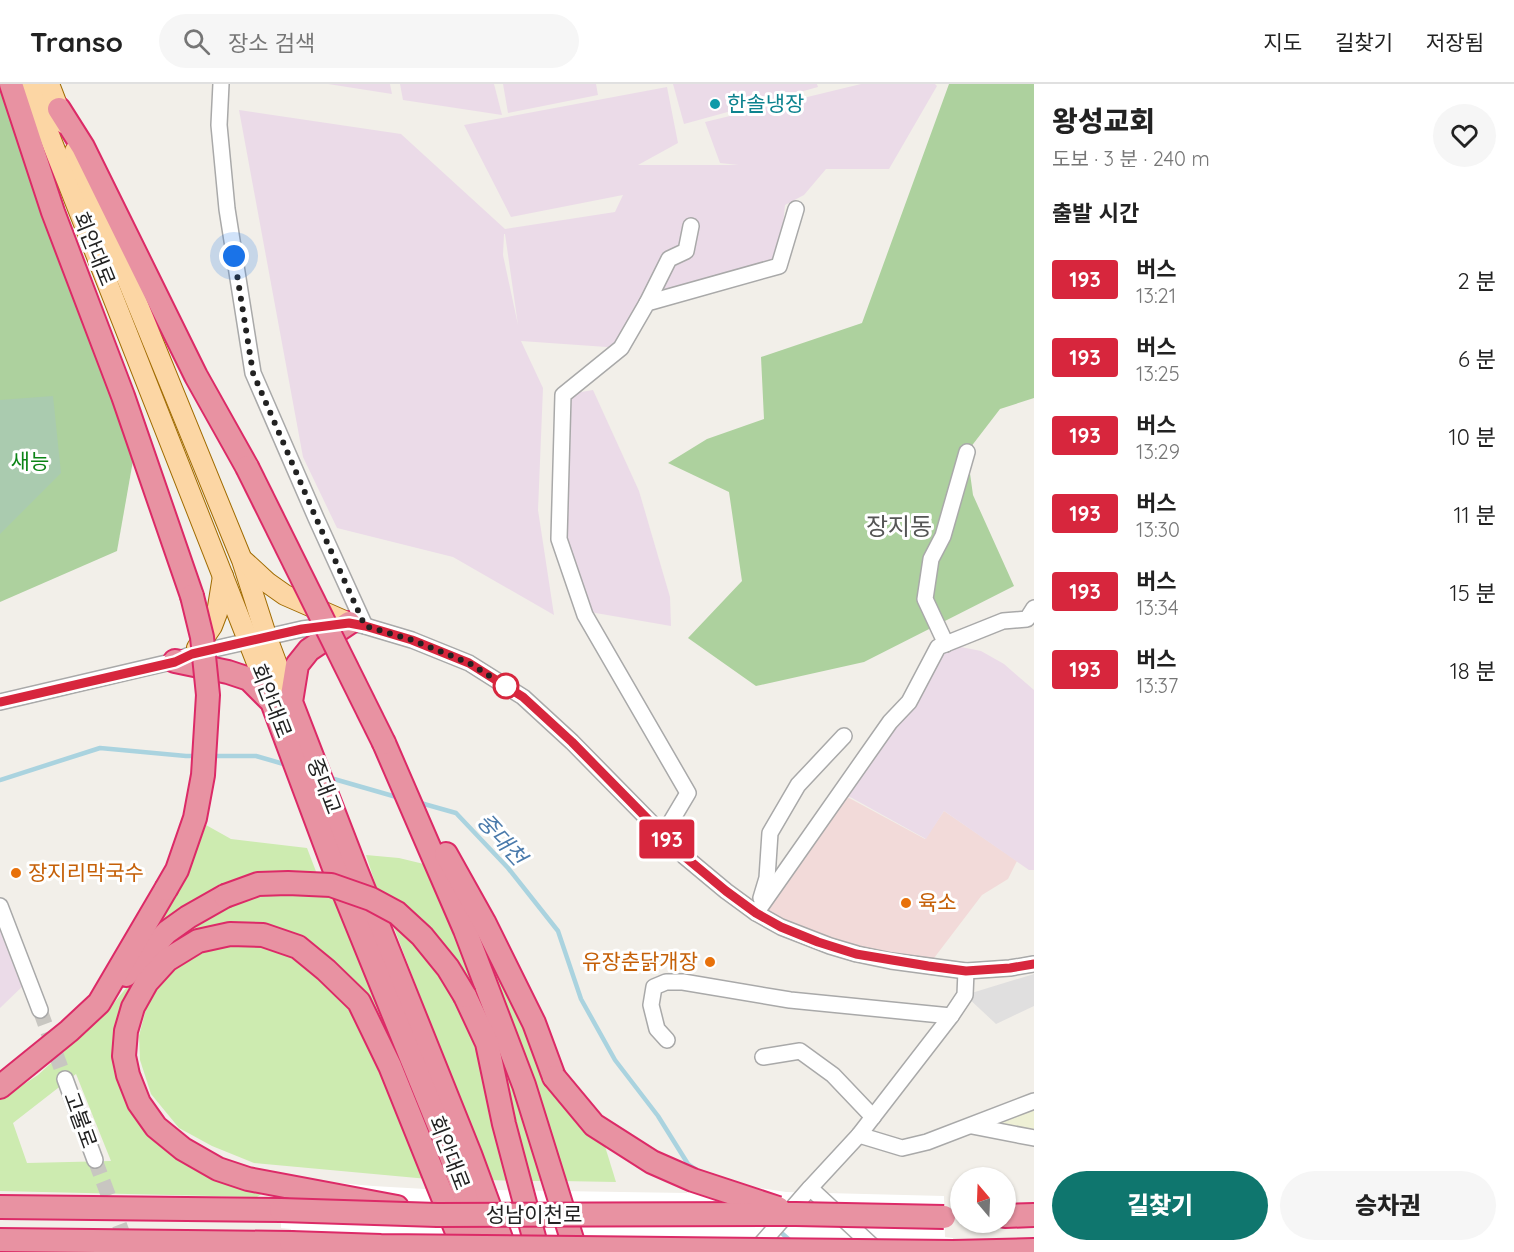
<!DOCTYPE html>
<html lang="ko">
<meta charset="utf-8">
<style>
body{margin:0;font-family:Quicksand,"Noto Sans KR",sans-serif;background:#f6f6f6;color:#222;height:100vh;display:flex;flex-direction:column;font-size:22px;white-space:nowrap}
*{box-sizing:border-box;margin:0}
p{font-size:20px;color:#767676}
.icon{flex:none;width:33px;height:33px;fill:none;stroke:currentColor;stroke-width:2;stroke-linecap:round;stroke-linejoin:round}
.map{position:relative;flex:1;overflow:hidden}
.sheet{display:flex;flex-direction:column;background:#fff;width:480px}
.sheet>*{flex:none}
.badge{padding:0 12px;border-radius:4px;font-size:21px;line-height:39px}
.needle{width:39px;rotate:341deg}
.buttons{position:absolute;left:950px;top:1083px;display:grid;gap:12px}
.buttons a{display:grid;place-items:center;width:66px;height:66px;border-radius:50%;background:#fff;box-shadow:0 2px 4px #0004;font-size:30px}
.you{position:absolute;width:30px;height:30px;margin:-15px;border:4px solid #fff;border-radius:50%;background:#1a73e8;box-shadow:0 0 0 9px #1a73e833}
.map>.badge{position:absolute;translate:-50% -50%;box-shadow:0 0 0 3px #fff}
h2{padding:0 18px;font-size:22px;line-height:54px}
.round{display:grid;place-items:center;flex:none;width:63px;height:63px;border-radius:32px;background:#f6f6f6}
.head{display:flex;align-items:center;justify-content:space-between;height:102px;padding:0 18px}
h1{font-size:28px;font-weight:800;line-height:45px}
.cta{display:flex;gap:12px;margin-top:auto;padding:12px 18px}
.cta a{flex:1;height:69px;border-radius:36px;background:#0f766e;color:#fff;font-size:24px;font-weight:800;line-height:69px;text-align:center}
.cta a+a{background:#f6f6f6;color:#222}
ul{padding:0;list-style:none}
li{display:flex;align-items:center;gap:18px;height:78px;padding:0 18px}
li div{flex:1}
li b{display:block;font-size:22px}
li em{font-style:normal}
li .badge{min-width:66px;font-weight:700;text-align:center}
header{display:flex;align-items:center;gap:36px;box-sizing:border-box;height:84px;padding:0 30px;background:#fff;border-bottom:2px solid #e0e0e0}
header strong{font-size:28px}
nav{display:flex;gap:33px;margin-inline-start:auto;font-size:21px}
.search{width:420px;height:54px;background:#f6f6f6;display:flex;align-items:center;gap:15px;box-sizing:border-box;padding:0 21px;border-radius:33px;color:#767676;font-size:22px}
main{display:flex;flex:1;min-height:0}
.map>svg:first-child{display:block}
</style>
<header>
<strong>Transo</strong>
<div class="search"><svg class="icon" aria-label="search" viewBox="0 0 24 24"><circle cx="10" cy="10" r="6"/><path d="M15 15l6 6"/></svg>장소 검색</div>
<nav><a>지도</a><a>길찾기</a><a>저장됨</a></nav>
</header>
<main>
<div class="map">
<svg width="1034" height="1168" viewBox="0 0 1034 1168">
<rect width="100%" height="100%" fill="#f2efe9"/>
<polygon fill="#e0dfdf" points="1034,890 1034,922 996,940 965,911"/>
<polygon fill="#f2dad9" points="840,709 925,755 944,727 1017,777 1008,795 982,811 928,882 891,877 756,829"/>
<g fill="#ebdbe8" fill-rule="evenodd">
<polygon points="328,0 390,0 392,10"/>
<polygon points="400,0 494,0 502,31 403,16"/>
<polygon points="503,0 596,0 598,11 508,29"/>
<polygon points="673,0 817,0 818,3 684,40"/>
<path d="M861,0H935L937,2L889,85H826L804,111L785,121L779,182L647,219L621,264L521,257L543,304L538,426L554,531L453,473L337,444L303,373L239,26L401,50L505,145L615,128L623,111L511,133L464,41L667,3L678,59L638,81H738L720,79L705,38ZM504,150H505L518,241L503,171Z"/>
<polygon points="593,306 639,407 670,513 671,542 584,527 559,455 563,311"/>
<polygon points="946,560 981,567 1004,580 1034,606 1034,786 1029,786 944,727 926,755 852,714 840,709"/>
<polygon points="0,840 29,896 0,924"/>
</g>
<polygon fill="#eef0d5" points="1034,1017 1034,1054 971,1041"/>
<g fill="#cdebb0" fill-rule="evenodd">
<polygon points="206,741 231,755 307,764 317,790 286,787 249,792 158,843 193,777"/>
<polygon points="366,771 399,774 428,781 549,1097 527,1097 458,882 422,835 396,816 378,808"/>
<path d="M287,809L334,814L368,892L400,983L377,940L344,887L298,852L204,846L122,940L133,1017L263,1109L257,1113L0,1107V1016L38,991L106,929L152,872L186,842L240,816ZM76,990L111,1077L27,1079L13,1039Z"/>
<polygon points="393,841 422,863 440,888 476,953 514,1097 490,1096"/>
<polygon points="259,856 288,868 345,916 371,957 428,1095 254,1079 212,1062 179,1044 151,1010 140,976 139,952 147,921 153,908 171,883 190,868"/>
<polygon points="482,862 488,867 600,1046 616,1098 561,1097"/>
</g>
<g fill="#add19e">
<polygon points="949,0 1034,0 1034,314 1000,325 967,368 973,411 1014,502 864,578 756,602 688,554 742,497 729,408 668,379 707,355 764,335 761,273 862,239"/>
<polygon points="0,6 134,371 117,467 0,518"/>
</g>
<polygon fill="#aacbaf" points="53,312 61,389 0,450 0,316"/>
<polygon fill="#fff" points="695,1090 753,1103 786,1108 944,1112 945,1153 953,1154 953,1168 291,1168 291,1145 281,1144 282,1094 373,1102 425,1105 687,1109"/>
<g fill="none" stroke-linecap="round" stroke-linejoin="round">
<g stroke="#aad3df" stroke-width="4.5">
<polyline points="210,672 256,672 287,681"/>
<polyline points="327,693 400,714"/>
<polyline points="0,696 100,664 186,672 199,672"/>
<polyline points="417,718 456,729 508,784 558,847 581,915 615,976 658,1032 688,1080 698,1087"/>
<polyline points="777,1145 793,1159"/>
</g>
<g stroke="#c8c6c1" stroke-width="15" stroke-dasharray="15 8" stroke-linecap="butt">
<polyline points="40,926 65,995"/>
<polyline points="95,1076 129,1166"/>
</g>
<g stroke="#a9a9a9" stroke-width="18">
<g id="minor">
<polyline points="221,0 219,41 227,125 253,289 316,434 365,542"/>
<polyline points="647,219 669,175 686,167 691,142"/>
<polyline points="946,560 925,515 931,475 943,452 967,368"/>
<polyline points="0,618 175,577 192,570 302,545 349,539 365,542 412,556 469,579 523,613 572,658 684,772 726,807 756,829 781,843 830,862 857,870 891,877 966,887 1010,884 1034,880"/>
<polyline points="663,751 688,709 585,531 559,455 563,311 621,264 647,219 779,182 796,125"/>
<polyline points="761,814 767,794 770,749 798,701 844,652"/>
<polyline points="0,822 40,926"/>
<polyline points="756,829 890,638 909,618 938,563 1003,537 1027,535 1034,524"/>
<polyline points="667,956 657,945 651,921 654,903 666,898 683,898 790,916 951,932"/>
<polyline points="763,973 800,967 833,991 873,1033"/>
<polyline points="65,995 95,1076"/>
<polyline points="972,1042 1034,1054"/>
<polyline points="859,1051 902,1064 927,1058 1034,1017"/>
<polyline points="810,1104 879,1168"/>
<polyline points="754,1168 810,1104 859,1051 951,932 965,911 966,887"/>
</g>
</g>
<g stroke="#a06b00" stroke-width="22">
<g id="major">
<polyline points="29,0 272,617"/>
<polyline points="49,0 64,39"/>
<polyline points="75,67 242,476 267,554 291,618"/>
<polyline points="244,477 268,499 285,511 349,539"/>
<polyline points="197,564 212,542 217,529 223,492"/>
</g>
</g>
<g stroke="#dc2a67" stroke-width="26">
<g id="highway">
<polyline points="11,0 53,128 123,312 192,512"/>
<polyline points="59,25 83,63 196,292 247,383"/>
<polyline points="349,539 309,566 297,581 291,618 356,786 470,1070 506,1168"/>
<polyline points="175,577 228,588 249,595 272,618 334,784 447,1062 486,1168"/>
<polyline points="384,659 465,846 524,1001 576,1168"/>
<polyline points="446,770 484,838 534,939 554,993"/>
<polyline points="126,891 167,848 188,833 225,812"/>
<polyline points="465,912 487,959 504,1040 538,1168"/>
<polyline points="0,1003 69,947 99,919 166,805"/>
<polyline points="0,1123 281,1126"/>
<polyline points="397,1123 248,1095 218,1085 183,1065 156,1043 139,1019 128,991 124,972 126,947 133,923 147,898 167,876 198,857 230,850 263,851 298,863 326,886 359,918 390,982 465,1168"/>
<polyline points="1005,1132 1034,1131"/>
<polyline points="0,1156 291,1159"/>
<polyline points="953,1168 1034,1166"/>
</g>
</g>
<use href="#minor" stroke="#fff" stroke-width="15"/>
<use href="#major" stroke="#fcd6a4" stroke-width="20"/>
<use href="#highway" stroke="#e892a2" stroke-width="22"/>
<g stroke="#dc2a67" stroke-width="26" stroke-linecap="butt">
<g id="highway-bridge">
<polyline points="247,383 384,659"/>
<polyline points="166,805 177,786 195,734 203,691 208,611 202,553 192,512"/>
<polyline points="225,812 258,800 288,799 331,801 371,815 397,829 422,852 448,884 465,912"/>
<polyline points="554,993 594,1041 652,1078 693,1096 778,1124"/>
<polyline points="281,1126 437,1131 796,1130 944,1133"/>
<polyline points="291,1159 381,1162 953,1168"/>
</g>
</g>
<use href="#highway-bridge" stroke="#e892a2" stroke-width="22"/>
</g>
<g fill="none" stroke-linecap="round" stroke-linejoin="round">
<g stroke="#fff" stroke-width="14">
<polyline id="line" points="0,618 175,578 192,570 302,545 349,539 365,542 412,556 469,579 523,613 572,658 684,772 726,807 756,829 781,843 818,858 856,870 928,882 966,887 1010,884 1034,880"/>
</g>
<use href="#line" stroke="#d7263d" stroke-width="9"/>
<polyline stroke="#222" stroke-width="6" stroke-dasharray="0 10.8" points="234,172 253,289 316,434 365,542 412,556 469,579 506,602"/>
</g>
<circle fill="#0f9aa8" stroke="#fff" stroke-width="2" cx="715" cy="20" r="6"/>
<circle fill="#fff" stroke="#d7263d" stroke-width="3" cx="506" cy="602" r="12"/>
<g fill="#e8710a" stroke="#fff" stroke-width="2">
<circle cx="16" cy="789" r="6"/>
<circle cx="906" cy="819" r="6"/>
<circle cx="710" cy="878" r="6"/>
</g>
<g text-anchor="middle" stroke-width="6" stroke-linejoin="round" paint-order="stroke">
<g font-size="21" fill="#0d838f" stroke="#fff" text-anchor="start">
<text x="727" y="27">한솔냉장</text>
</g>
<g font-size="21" fill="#222" stroke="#fff">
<text transform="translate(94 165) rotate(68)" y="7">회안대로</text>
<text transform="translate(271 617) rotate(69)" y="7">회안대로</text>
<text transform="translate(324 702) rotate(69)" y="7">중대교</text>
<text transform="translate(80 1036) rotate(70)" y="7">고불로</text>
<text transform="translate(449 1069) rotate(69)" y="7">회안대로</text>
<text x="534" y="1138">성남이천로</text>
</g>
<g font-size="21" fill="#0c8416" stroke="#fff">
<text x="30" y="385">새능</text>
</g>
<g font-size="21" fill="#c56008" stroke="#fff" text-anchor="start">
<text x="28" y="796">장지리막국수</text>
<text x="918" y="826">육소</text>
<text x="698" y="885" text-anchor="end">유장춘닭개장</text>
</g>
<g font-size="22" font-style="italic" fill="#4a7aab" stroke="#fff">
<text transform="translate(502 755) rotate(48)" y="8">중대천</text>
</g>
<g font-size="24" fill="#555" stroke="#fff">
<text x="899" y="451">장지동</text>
</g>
</g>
</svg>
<div class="buttons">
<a><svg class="needle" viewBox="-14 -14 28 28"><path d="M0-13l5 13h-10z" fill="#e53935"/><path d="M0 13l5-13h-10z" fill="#767676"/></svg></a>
</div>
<div class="you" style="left:234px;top:172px"></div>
<b class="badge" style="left:667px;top:755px;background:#d7263d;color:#fff">193</b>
</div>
<section class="sheet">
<div class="head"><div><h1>왕성교회</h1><p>도보 · 3 분 · 240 m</p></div><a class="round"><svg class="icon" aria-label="heart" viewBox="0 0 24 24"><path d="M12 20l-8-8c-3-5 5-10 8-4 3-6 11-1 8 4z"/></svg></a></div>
<h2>출발 시간</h2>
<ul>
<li><span class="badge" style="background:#d7263d;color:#fff">193</span><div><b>버스</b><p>13:21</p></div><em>2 분</em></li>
<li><span class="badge" style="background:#d7263d;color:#fff">193</span><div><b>버스</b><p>13:25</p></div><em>6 분</em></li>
<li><span class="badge" style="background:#d7263d;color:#fff">193</span><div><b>버스</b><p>13:29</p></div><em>10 분</em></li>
<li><span class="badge" style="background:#d7263d;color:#fff">193</span><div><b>버스</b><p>13:30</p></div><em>11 분</em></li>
<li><span class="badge" style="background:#d7263d;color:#fff">193</span><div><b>버스</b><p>13:34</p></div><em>15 분</em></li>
<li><span class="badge" style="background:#d7263d;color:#fff">193</span><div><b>버스</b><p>13:37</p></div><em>18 분</em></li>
</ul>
<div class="cta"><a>길찾기</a><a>승차권</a></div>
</section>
</main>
